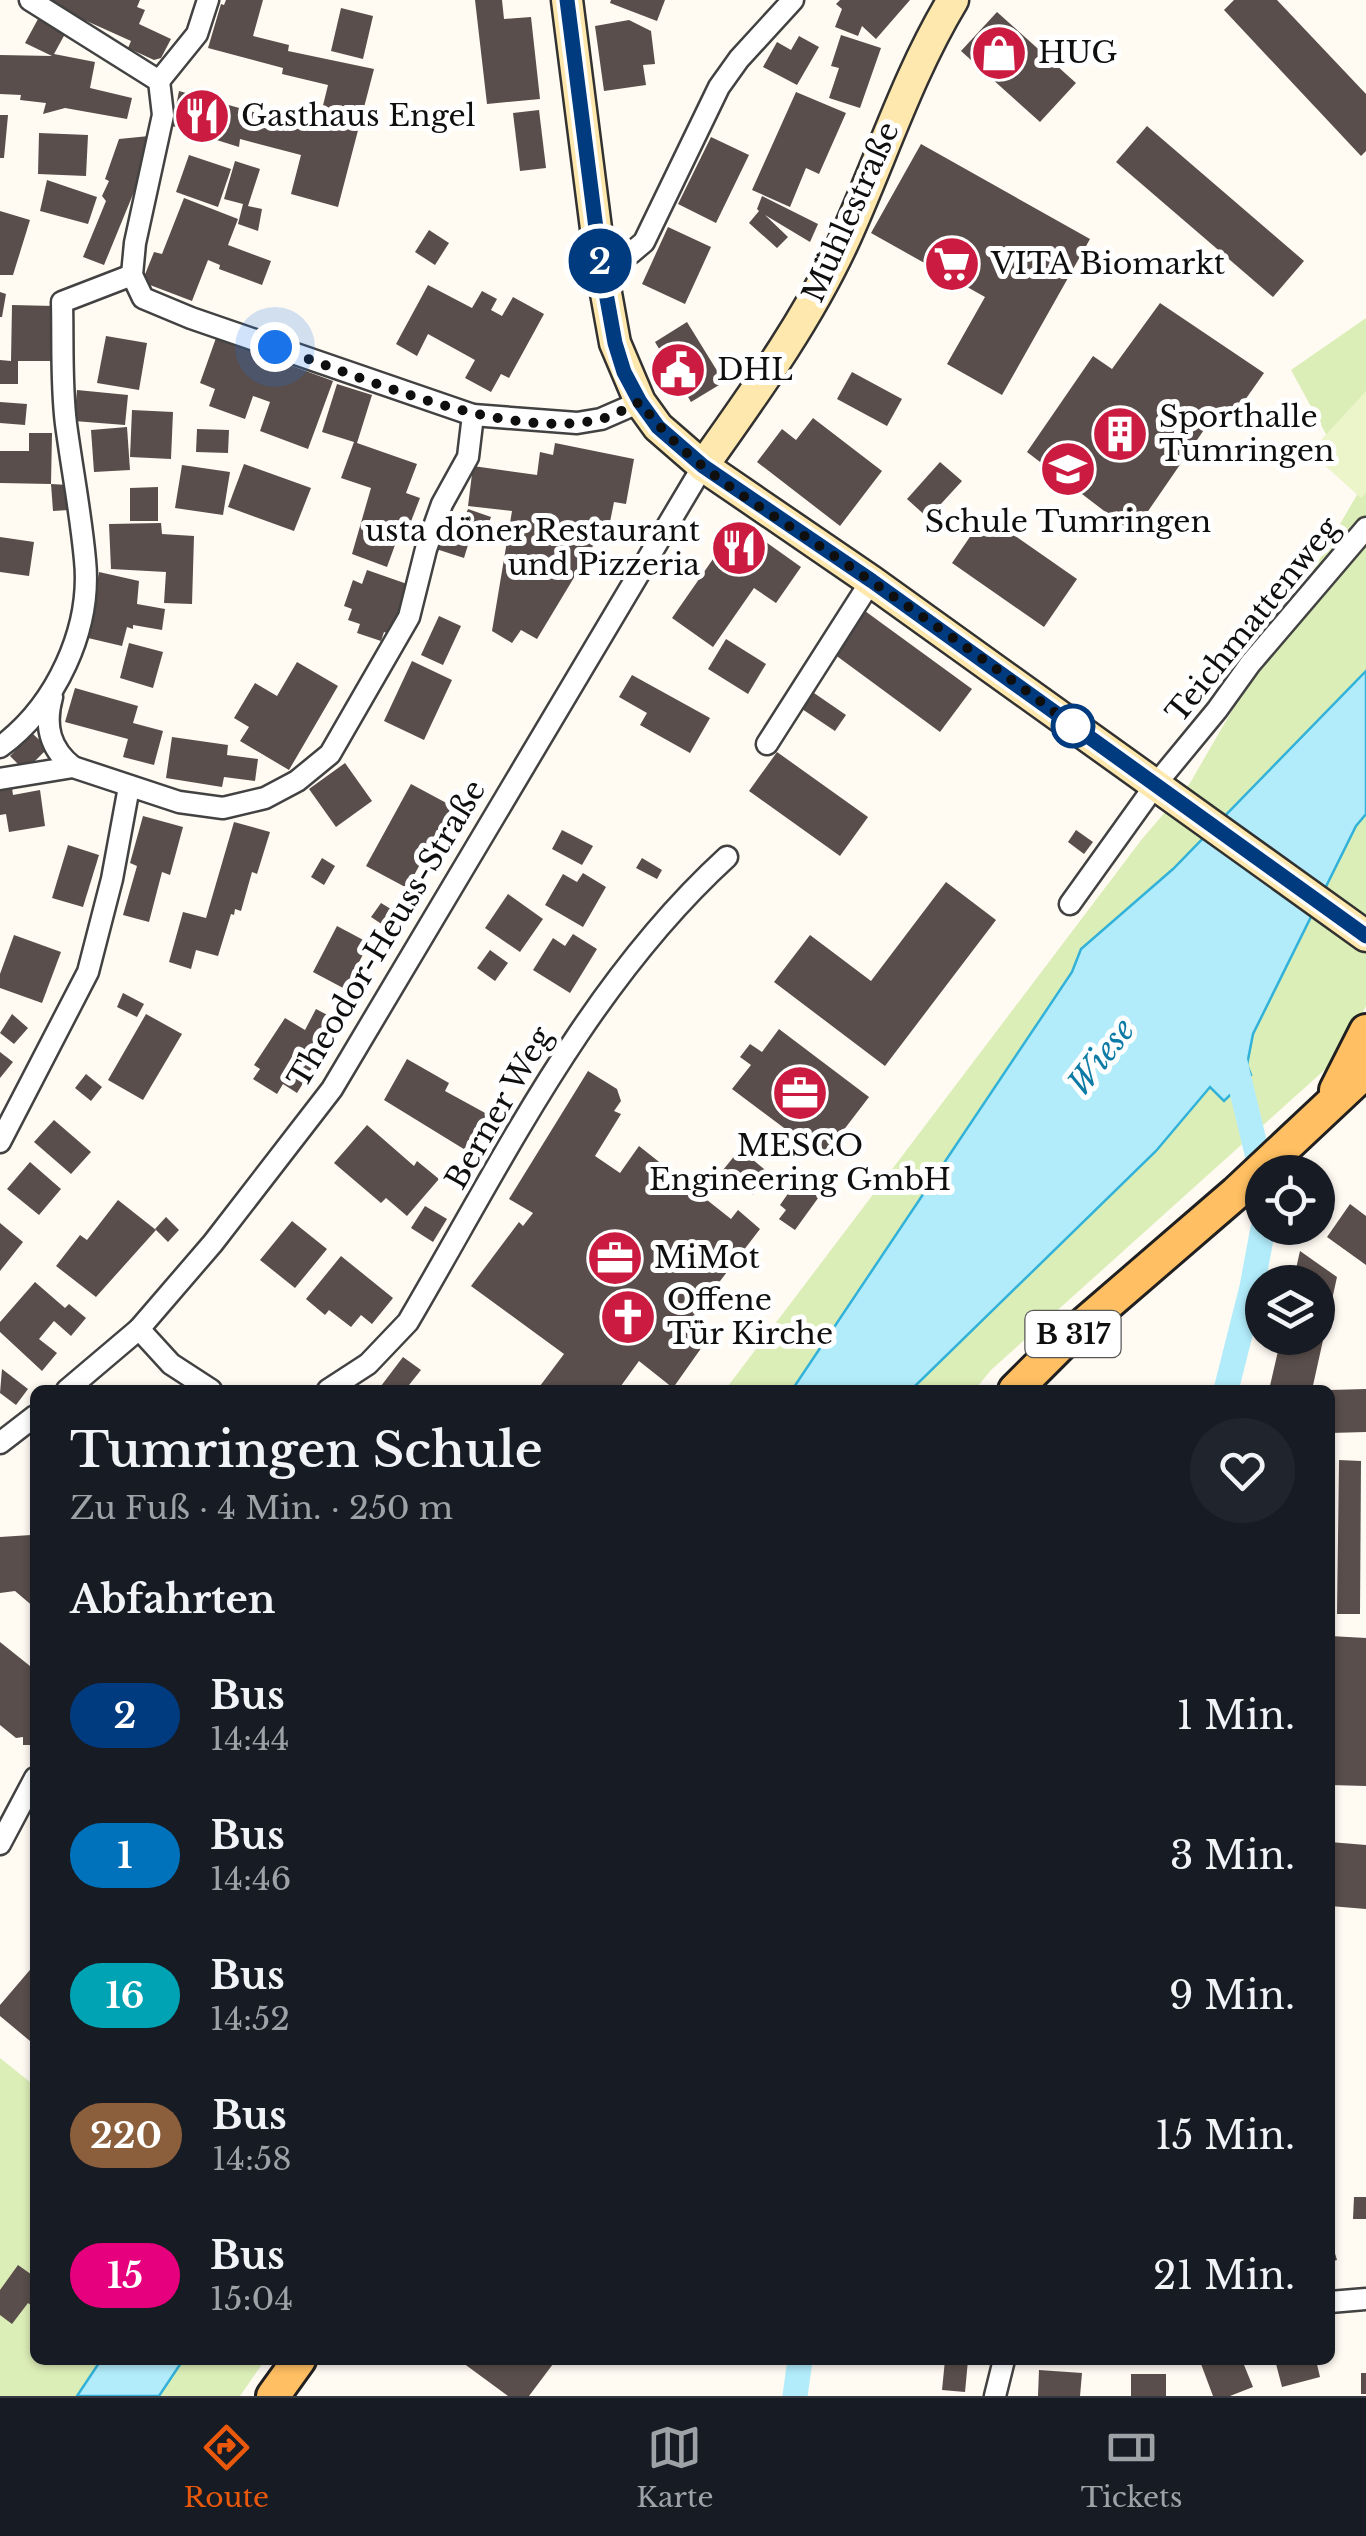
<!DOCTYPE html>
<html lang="de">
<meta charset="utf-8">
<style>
body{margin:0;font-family:"Libre Baskerville",serif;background:#20242c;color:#f1f3f6;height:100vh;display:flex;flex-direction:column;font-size:38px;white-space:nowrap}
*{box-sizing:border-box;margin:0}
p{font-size:32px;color:#9ea1a6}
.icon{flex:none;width:55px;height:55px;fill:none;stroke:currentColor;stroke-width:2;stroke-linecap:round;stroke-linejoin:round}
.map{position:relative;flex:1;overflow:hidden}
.details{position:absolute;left:30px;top:1385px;width:1305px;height:980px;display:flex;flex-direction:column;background:#171b24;border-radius:15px;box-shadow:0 2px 8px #0004}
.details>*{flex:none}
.badge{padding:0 20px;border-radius:32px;font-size:35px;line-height:65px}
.controls{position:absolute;left:1245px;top:1155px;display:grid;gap:20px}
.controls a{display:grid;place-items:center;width:90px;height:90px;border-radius:50%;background:#171b24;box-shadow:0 2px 8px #0004;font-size:50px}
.you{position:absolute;width:50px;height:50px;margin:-25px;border:8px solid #fff;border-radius:50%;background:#1a73e8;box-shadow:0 0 0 15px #1a73e833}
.map>.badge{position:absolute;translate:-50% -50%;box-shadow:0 0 0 5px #fff}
h2{padding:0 40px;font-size:38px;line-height:90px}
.round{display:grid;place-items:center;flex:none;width:105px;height:105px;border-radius:52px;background:#20242c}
.headline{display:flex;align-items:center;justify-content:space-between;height:170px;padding:0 40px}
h1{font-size:48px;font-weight:600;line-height:75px}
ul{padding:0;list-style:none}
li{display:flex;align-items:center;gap:30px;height:140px;padding:0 40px}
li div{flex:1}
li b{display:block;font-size:38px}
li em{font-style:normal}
li .badge{min-width:110px;font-weight:700;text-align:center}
.menu{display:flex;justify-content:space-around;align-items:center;height:140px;border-top:2px solid #363941;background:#171b24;font-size:28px;color:#9ea1a6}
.menu a{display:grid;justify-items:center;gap:5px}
.menu .active{color:#ea580c}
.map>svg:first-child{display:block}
</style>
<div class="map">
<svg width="1366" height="2396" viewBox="0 0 1366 2396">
<rect width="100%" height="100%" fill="#fffaf2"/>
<g fill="#dceeb7">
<polygon points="1366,318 1366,671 1173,869 1081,949 1072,972 792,1390 725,1390 1142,839 1190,783 1358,493 1291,370"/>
<polygon points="1366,814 1366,1006 1340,1056 990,1371 975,1390 911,1390 1156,1151 1211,1087 1247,1065 1253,1034 1356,825"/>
<polygon points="0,2058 35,2086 35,2360 101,2360 77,2396 0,2396"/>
<polygon points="183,2360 265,2360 240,2396 159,2396"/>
</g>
<polygon fill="#ecf4ca" points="1366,391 1366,493 1361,498 1310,452"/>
<g fill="#b2ecfb" stroke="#32b1d9" stroke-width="2.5">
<polygon points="1366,671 1366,814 1356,826 1253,1034 1247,1065 1251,1075 1224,1101 1210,1087 1156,1151 911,1390 792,1390 1072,972 1081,949 1173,869"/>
<polygon points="101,2360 183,2360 159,2396 77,2396"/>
</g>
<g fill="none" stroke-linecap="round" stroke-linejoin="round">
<g stroke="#b2ecfb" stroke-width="25">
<polyline points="1233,1054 1262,1174"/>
<polyline points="1226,1390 1252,1287 1263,1228"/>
<polyline points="795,2396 800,2360"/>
</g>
</g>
<g fill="#594e4b">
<polygon points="53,0 140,0 137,7 145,10 139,24 171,39 161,58 154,60 128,48 131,41 51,5"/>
<polygon points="226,0 263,0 253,36 289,45 288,51 374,69 338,207 291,194 301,155 240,139 239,147 172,126 179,91 317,130 328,85 282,74 283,68 208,48 221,4 224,5"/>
<polygon points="475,0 502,0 504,19 531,17 540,99 487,104"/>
<polygon points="611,0 665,0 657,21 610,3"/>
<polygon points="840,0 910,0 876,39 862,26 858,36 835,27 842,9 836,4"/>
<polygon points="1234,0 1277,0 1366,94 1366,151 1361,156 1224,10"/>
<polygon points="341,8 373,16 363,59 331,51"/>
<polygon points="997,12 1076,83 1040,122 961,51"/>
<polygon points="38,19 65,34 54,54 95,62 90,88 132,98 127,119 65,108 43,114 46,103 20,100 21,95 0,94 0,55 52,56 25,43"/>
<polygon points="629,20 651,31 655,64 643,65 646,85 604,91 595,26"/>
<polygon points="841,35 881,48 860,108 829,98 839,68 831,66"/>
<polygon points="799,36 819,47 797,85 763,67 777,42 791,50"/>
<polygon points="796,92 846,113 819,174 806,168 790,207 752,190"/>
<polygon points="539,110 546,168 520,171 513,113"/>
<polygon points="0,115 8,115 4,158 0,158"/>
<polygon points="1147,126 1304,261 1273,297 1116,162"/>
<polygon points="39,133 88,135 86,176 38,174"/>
<polygon points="149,136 136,187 104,265 83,257 106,201 102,196 109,181 105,179 119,139"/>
<polygon points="711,137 749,155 716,223 678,204"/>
<polygon points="921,144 1090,239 1002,395 947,364 985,297 871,233"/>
<polygon points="189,155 231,169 218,207 176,192"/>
<polygon points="235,161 260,169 248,206 262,209 258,231 238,224 243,204 224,199"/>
<polygon points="47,180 97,197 88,224 40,211"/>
<polygon points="762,196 818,224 810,242 765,215 788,237 777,248 749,223 759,211 757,209"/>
<polygon points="184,198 238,219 228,245 271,261 262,285 219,269 220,265 208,260 192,301 142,282 154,252 162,254"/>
<polygon points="0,211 30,220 13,275 0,275"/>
<polygon points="668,227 711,247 685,304 642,284"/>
<polygon points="429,230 449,243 435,265 415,252"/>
<polygon points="428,285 472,308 482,291 497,299 491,310 502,316 513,297 544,314 509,378 501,374 491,392 465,378 475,360 428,334 417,356 396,344"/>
<polygon points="0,292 6,294 2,317 0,317"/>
<polygon points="1160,303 1264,373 1233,417 1219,408 1133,533 1027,452 1093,356 1112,369"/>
<polygon points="12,305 54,306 53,361 18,361 18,384 0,384 0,360 11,361"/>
<polygon points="687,322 724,382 691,402 655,342"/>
<polygon points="106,336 147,343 139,390 97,383"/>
<polygon points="216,338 333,381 308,449 260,431 270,402 253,396 245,419 209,406 215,389 200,383"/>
<polygon points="852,372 902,399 887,426 837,399"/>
<polygon points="337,384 372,395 357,443 417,464 406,493 420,498 405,537 399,534 387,567 352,554 371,488 341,478 354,442 322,432"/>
<polygon points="77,390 128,395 125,425 74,421"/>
<polygon points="0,402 27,404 25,425 0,423"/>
<polygon points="132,410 173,412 171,459 130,457"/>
<polygon points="813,418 882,471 840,526 757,462 782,429 796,440"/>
<polygon points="127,427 130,470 94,472 91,430"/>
<polygon points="197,429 229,430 228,453 196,452"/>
<polygon points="29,433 52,433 51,484 0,483 0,451 29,451"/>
<polygon points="555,443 634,459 626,504 614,502 606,542 596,541 537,639 521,630 512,643 492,631 512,511 468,506 473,466 537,475 540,452 553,455"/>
<polygon points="940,462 962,481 928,518 907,499"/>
<polygon points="244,464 311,488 294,531 228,507"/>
<polygon points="182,465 230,472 223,515 175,508"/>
<polygon points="51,484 68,485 69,510 53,511"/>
<polygon points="158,487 158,521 130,521 130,488"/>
<polygon points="468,509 491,517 484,537 472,532 464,558 433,548 441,523 460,529"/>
<polygon points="985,515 1077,579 1044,627 952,563"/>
<polygon points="161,523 162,534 194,536 192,604 164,603 166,572 111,569 109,524"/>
<polygon points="742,525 801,567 776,603 754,588 713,647 672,618 713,559 717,562"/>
<polygon points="0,537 34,542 29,576 0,572"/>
<polygon points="367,570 410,585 393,635 384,632 381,641 357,633 360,624 348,620 352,609 344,606 353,580 362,584"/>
<polygon points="99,572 139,581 137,604 165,609 162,630 133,625 133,629 127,627 122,646 88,638"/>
<polygon points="865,611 972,689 940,732 834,654"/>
<polygon points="439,616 461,626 443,665 421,655"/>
<polygon points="726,639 766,664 748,694 708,669"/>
<polygon points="129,643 163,652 153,688 120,678"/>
<polygon points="412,661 452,680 424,740 384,721"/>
<polygon points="297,662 338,686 289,770 240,741 249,727 234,718 255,683 277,696"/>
<polygon points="632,675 710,718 690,753 640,725 647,713 619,697"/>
<polygon points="75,688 138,706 133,723 163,731 154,765 123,757 128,739 65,722"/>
<polygon points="814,693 846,715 835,731 802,709"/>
<polygon points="32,733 48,748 25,771 10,756"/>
<polygon points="172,737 228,745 227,755 258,759 255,781 224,777 222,787 166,778"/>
<polygon points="777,752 868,817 840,856 749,791"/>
<polygon points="345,763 372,801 336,827 309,789"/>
<polygon points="411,784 452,806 407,888 366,866"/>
<polygon points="12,788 13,795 40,790 45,826 9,832 6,814 0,815 0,790"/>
<polygon points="143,816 183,827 170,875 162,872 149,922 123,915 137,866 130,863"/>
<polygon points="234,822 270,832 257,874 252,872 241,911 235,909 234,915 231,914 218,956 196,950 191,969 169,962 183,912 206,918"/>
<polygon points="562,830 593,846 582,865 552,849"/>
<polygon points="1076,830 1093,842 1084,854 1068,842"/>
<polygon points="68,845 99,855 83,907 52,898"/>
<polygon points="322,858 335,866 324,885 311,877"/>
<polygon points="642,858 662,870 657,879 636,868"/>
<polygon points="583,873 606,887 583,927 545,905 563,874 577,882"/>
<polygon points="946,882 996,920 885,1066 774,982 810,935 871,981"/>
<polygon points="508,894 543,919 520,952 485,928"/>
<polygon points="381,903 399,914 389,929 371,917"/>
<polygon points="337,926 369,943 345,989 313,972"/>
<polygon points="573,934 597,949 570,993 533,970 553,938 565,946"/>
<polygon points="14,935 61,952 42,1003 0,988 0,974"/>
<polygon points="490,950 508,963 495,981 477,968"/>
<polygon points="123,993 144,1004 137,1017 117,1007"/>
<polygon points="316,1009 337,1020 309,1064 313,1067 297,1093 283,1084 277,1094 253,1079 260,1069 254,1065 285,1018 305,1030"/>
<polygon points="12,1014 28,1028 14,1044 0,1033"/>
<polygon points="146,1014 182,1034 143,1100 108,1080"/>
<polygon points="779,1029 869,1097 823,1157 732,1089 751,1065 740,1057 750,1044 762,1052"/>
<polygon points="0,1052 13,1062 0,1078"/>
<polygon points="407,1059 449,1083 445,1091 487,1114 467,1151 384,1100"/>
<polygon points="588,1071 617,1089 621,1101 614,1111 621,1114 595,1156 620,1173 639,1146 731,1219 738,1210 760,1229 694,1315 714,1330 673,1388 639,1361 618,1390 537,1390 564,1354 471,1286 519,1222 523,1226 533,1213 509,1199"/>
<polygon points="86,1074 102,1087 91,1101 75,1088"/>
<polygon points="54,1120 91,1152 71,1174 34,1142"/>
<polygon points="367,1125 414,1166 417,1161 439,1179 407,1216 386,1198 381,1203 334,1163"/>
<polygon points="740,1149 770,1174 753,1195 723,1170"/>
<polygon points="30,1162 61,1189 39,1215 7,1189"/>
<polygon points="799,1178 821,1194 795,1230 779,1219 786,1210 780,1205"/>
<polygon points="118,1200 156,1230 96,1297 56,1266 80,1235 87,1240"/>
<polygon points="1350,1204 1366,1216 1366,1265 1327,1237"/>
<polygon points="425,1206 447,1219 433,1242 411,1228"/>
<polygon points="166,1217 179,1230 168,1242 155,1229"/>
<polygon points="292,1221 327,1249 295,1288 260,1260"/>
<polygon points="0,1223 23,1242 0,1271"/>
<polygon points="1300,1251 1337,1277 1312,1390 1269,1390 1281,1338 1318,1338 1318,1282 1293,1282"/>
<polygon points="341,1256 393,1298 372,1324 361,1315 351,1327 329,1310 325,1315 306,1299"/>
<polygon points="35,1282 65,1308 69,1304 86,1318 71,1336 54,1321 39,1339 57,1353 42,1371 0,1332 0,1322"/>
<polygon points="403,1357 421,1370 405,1390 386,1390 381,1386"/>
<polygon points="2,1369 28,1389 16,1405 0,1393"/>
<polygon points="1366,1389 1366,1432 1330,1433 1330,1390"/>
<polygon points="1339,1460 1361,1461 1360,1614 1337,1614"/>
<polygon points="31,1535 35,1538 35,1608 15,1591 0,1593 0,1537"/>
<polygon points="1330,1636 1366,1638 1366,1786 1330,1785"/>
<polygon points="0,1642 35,1670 35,1745 23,1745 23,1737 16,1738 0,1725"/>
<polygon points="1330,1842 1366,1845 1366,1909 1330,1906"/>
<polygon points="35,1964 35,2035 30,2041 0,2016 0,2005"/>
<polygon points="1354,2197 1366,2197 1366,2219 1353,2219"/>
<polygon points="1330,2237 1337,2260 1330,2262"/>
<polygon points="18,2265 35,2277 35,2308 28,2303 12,2324 0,2315 0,2290"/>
<polygon points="459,2360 548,2360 553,2364 529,2396 508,2396"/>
<polygon points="945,2360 968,2360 965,2392 942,2390"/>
<polygon points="1212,2360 1242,2360 1253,2387 1230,2396 1213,2396 1201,2364"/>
<polygon points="1275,2360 1316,2360 1320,2377 1282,2387"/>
<polygon points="1039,2370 1082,2373 1080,2396 1038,2396"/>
<rect x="1361" y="2373" width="5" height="21"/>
<rect x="1131" y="2374" width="35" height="22"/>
</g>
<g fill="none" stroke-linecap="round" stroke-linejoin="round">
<g stroke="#424242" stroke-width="25">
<g id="street">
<polyline points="30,0 159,81 163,115 135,243 132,275 143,298 191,318 473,415 577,423 601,419 640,402"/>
<polyline points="159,81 197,34 208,0"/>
<polyline points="600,260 631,253 644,242 719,87 739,59 793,0"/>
<path d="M52,697C44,726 50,749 73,767"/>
<polyline points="767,744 871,581"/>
<path d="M0,747C56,706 92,629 85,560C81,515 72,469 66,424C61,384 63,342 62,302L132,275"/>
<polyline points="0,779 73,767 179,802 223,808 265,798 297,781 330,754 409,617 426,549 442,504 468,457 473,415"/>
<polyline points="1070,904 1156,784 1217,710 1250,664 1366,528"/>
<polyline points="0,1142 88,972 112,879 129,787"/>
<polyline points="139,1329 171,1364 211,1390"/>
<polyline points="67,1390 139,1329 213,1243 332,1089 703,466"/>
<path d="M328,1390L368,1364L408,1322C503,1160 587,985 727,857"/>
<polyline points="0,1443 35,1416"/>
<polyline points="0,1844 35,1778"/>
<polyline points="1330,2302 1366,2299"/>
<polyline points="995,2396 1004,2360"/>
</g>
</g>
<g stroke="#313131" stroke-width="35">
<g id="secondary">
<polyline points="567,0 600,260 615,343 640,402 658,427 703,466 871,581 1366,936"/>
<path d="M703,466C753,395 805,324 842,245C880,163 906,78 953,0"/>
</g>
</g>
<g stroke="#202020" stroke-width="38">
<g id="primary">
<polyline points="1336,1090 1366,1031"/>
<polyline points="1015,1390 1061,1344 1236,1193 1366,1071"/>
<polyline points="273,2396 299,2360"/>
</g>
</g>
<use href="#street" stroke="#fff" stroke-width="20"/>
<use href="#secondary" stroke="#ffe8ad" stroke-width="30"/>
<use href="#primary" stroke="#ffbf62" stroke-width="32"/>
</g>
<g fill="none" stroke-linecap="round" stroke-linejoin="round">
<g stroke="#fff" stroke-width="22">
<polyline id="line" points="567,0 600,260 615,343 624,372 640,402 658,427 703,466 872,581 1366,936"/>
</g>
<use href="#line" stroke="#003b80" stroke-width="15"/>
<path stroke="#0f0f0f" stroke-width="10" stroke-dasharray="0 18" d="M275,347C365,378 503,440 597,420C612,417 626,408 640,402C686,466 759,505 824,549C908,606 992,664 1073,726"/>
</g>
<defs>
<g id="shop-disc" transform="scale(2.875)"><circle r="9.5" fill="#cc1b40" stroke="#fff"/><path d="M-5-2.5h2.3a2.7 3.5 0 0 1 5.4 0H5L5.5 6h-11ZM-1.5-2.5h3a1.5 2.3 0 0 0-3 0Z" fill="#fff"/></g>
<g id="restaurant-disc" transform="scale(2.875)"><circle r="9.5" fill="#cc1b40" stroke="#fff"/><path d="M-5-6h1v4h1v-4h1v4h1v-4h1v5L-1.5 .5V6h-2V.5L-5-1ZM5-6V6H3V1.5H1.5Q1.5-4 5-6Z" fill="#fff"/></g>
<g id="supermarket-disc" transform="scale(2.875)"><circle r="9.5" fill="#cc1b40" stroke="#fff"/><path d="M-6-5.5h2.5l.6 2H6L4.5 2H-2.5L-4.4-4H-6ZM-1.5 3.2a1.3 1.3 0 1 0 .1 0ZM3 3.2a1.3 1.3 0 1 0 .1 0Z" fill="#fff"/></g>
<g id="civic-disc" transform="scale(2.875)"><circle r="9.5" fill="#cc1b40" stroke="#fff"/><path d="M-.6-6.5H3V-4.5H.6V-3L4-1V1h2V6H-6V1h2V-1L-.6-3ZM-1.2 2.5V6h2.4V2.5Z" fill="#fff"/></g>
<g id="building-disc" transform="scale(2.875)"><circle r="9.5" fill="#cc1b40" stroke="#fff"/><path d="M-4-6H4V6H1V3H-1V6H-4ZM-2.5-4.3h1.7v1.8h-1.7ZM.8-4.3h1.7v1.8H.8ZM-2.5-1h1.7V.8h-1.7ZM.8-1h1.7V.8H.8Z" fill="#fff"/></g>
<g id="school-disc" transform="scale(2.875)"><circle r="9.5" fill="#cc1b40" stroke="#fff"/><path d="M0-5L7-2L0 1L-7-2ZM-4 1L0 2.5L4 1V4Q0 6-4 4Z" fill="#fff"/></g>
<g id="office-disc" transform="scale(2.875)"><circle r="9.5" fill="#cc1b40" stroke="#fff"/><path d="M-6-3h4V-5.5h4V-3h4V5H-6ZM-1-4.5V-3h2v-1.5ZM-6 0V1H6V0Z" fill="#fff"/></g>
<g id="church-disc" transform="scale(2.875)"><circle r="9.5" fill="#cc1b40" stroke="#fff"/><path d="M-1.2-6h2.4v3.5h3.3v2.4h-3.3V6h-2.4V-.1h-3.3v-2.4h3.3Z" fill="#fff"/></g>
</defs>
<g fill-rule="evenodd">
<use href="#shop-disc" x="999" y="53"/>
<use href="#restaurant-disc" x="202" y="116"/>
<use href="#supermarket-disc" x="952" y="264"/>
<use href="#civic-disc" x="678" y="370"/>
<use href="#building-disc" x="1120" y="434"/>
<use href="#school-disc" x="1068" y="469"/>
<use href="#restaurant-disc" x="739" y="548"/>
<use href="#office-disc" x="800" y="1093"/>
<use href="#office-disc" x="615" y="1258"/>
<use href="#church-disc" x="628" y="1317"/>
</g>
<circle fill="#fff" stroke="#003b80" stroke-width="5" cx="1073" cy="726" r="20"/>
<g text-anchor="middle" stroke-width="10" stroke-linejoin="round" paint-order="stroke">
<rect fill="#fff" stroke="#575757" stroke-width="2.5" x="1025.5" y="1311" width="95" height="46" rx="8"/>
<g font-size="28" font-weight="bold" fill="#0f0f0f">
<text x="1073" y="1344">B 317</text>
</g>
<g font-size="30" fill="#0f0f0f" stroke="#fff" text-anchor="start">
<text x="1038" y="63">HUG</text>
<text x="241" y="126">Gasthaus Engel</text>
<text x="991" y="274">VITA Biomarkt</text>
<text x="717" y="380">DHL</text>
<text x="1159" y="427">Sporthalle<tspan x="1159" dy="34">Tumringen</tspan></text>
<text x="1068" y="532" text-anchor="middle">Schule Tumringen</text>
<text x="700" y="541" text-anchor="end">usta döner Restaurant<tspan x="700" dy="34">und Pizzeria</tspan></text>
<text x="800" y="1156" text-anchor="middle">MESCO<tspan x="800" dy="34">Engineering GmbH</tspan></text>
<text x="654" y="1268">MiMot</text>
<text x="667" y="1310">Offene<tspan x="667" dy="34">Tür Kirche</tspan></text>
</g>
<g font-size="30" fill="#0f0f0f" stroke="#fff">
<text transform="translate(851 212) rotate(-66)" y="10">Mühlestraße</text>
<text transform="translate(1253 620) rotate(-51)" y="10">Teichmattenweg</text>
<text transform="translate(387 934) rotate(-59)" y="10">Theodor-Heuss-Straße</text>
<text transform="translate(499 1108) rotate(-60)" y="10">Berner Weg</text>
</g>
<g font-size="32" font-style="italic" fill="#0d7ba5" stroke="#fff">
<text transform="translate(1101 1057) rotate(-52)" y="11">Wiese</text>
</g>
</g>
</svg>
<div class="controls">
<a><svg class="icon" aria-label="locate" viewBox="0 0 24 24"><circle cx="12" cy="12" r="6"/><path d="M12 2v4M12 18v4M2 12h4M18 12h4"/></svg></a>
<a><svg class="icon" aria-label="layers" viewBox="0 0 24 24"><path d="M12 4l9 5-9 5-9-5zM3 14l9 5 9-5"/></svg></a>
</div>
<div class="you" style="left:275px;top:347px"></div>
<b class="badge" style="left:600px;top:261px;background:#003b80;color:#fff">2</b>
<section class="details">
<div class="headline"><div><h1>Tumringen Schule</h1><p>Zu Fuß · 4 Min. · 250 m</p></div><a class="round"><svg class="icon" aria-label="heart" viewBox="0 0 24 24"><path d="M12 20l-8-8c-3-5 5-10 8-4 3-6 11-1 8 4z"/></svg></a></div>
<h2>Abfahrten</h2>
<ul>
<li><span class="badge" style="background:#003b80;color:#fff">2</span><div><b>Bus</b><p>14:44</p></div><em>1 Min.</em></li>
<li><span class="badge" style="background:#0072bc;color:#fff">1</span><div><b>Bus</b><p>14:46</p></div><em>3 Min.</em></li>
<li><span class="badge" style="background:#00a3b4;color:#fff">16</span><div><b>Bus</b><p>14:52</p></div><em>9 Min.</em></li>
<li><span class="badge" style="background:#8b5e3c;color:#fff">220</span><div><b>Bus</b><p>14:58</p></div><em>15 Min.</em></li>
<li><span class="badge" style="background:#e6007e;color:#fff">15</span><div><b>Bus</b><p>15:04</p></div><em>21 Min.</em></li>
</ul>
</section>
</div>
<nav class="menu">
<a class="active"><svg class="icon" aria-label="directions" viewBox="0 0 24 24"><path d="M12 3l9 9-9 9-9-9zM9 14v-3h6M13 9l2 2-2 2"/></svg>Route</a>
<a><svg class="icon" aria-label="map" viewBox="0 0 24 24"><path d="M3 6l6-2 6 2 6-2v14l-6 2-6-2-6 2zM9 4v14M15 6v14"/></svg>Karte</a>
<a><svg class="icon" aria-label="tickets" viewBox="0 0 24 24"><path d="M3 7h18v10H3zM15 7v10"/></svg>Tickets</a>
</nav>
